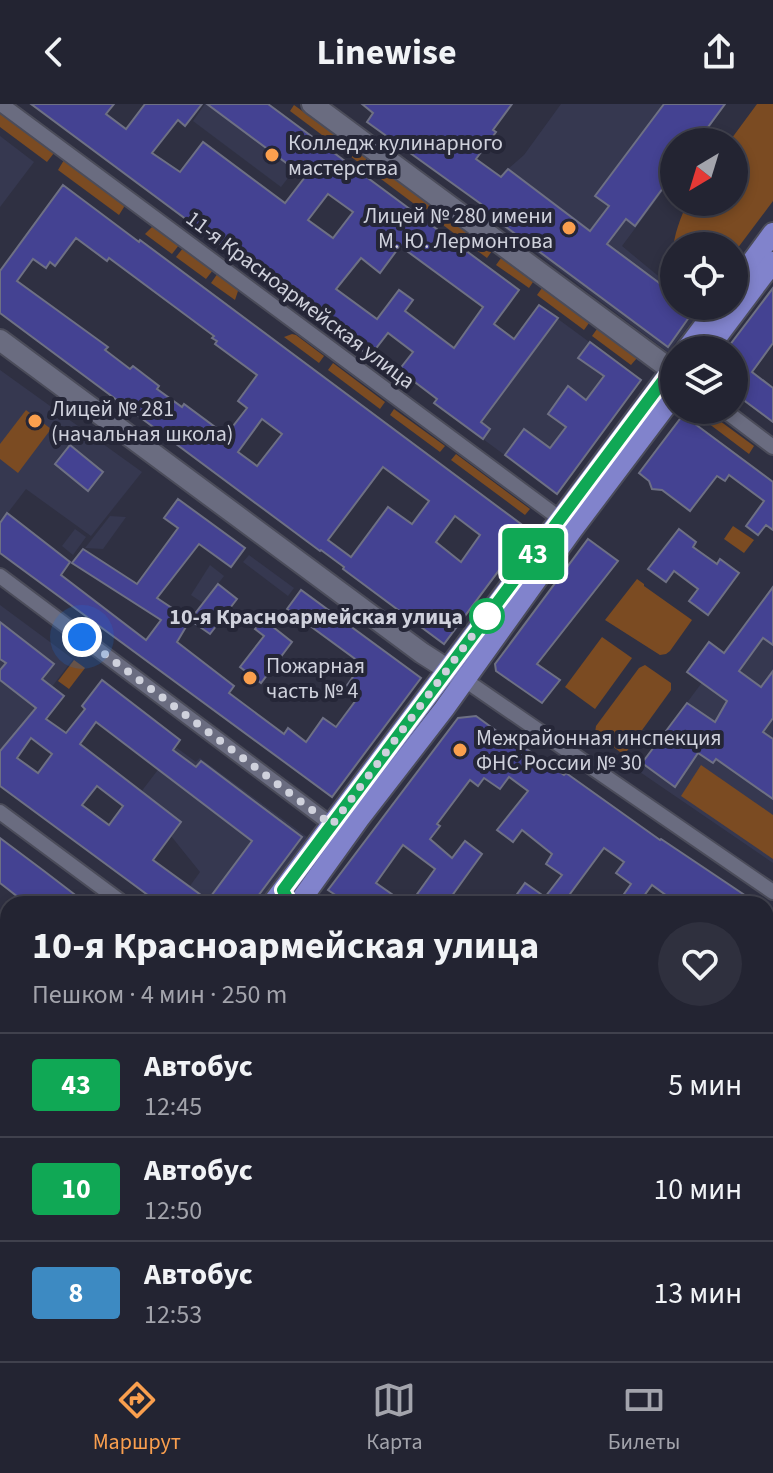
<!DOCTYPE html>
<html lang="ru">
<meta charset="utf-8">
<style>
body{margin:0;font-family:"Source Sans 3",sans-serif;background:#2f303e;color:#f1f3f6;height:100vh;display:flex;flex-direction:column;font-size:30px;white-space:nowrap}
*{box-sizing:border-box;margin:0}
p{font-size:26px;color:#a3a4ac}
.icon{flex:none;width:44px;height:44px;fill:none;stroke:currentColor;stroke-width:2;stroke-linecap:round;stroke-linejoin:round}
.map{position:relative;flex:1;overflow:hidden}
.details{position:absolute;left:0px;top:792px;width:774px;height:466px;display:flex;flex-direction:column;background:#232432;border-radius:24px 24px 0 0;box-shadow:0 4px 12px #0003,0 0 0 2px #40414d}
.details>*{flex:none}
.badge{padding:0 16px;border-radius:6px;font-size:28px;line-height:52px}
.needle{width:52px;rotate:218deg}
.fabs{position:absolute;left:660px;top:24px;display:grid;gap:16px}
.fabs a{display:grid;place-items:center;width:88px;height:88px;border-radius:50%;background:#232432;box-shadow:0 4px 12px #0003,0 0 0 2px #40414d;font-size:40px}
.you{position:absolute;width:40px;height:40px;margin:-20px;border:6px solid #fff;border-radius:50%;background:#1a73e8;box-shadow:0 0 0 12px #1a73e833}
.map>.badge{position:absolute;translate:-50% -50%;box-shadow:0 0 0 4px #fff}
.round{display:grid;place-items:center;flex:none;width:84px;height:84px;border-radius:42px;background:#2f303e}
.headline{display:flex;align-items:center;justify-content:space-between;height:136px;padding:0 32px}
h1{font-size:38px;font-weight:700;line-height:60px}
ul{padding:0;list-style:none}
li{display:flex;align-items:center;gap:24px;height:104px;padding:0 32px;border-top:2px solid #40414d}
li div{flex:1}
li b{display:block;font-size:30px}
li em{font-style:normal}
li .badge{min-width:88px;font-weight:700;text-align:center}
header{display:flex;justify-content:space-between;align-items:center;height:104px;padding:0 32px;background:#232432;font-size:36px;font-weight:700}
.tabs{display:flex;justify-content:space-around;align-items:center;height:112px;border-top:2px solid #40414d;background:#232432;font-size:22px;color:#a3a4ac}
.tabs a{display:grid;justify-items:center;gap:4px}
.tabs .selected{color:#fa9f4e}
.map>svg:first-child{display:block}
</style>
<header><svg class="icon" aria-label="back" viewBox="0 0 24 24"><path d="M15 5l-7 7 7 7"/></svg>Linewise<svg class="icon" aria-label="share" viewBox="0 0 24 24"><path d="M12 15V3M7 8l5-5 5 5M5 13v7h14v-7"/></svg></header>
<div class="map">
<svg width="773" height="1257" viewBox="0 0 773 1257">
<rect width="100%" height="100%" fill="#2f3042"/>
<g fill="#363850">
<polygon points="205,0 268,0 317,36 281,83 193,17"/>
<polygon points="561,0 726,0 699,38 674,38 674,72 622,142 674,185 674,202 696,202 701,206 668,248 478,105 508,65 524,51"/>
<polygon points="0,32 34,58 0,103"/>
<polygon points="558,215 641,276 557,390 483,335 490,325 481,318"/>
<polygon points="0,266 142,368 91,432 26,385 0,419"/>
<polygon points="110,412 126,413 103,445 85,444"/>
<polygon points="75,425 86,433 73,451 62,442"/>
<polygon points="249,451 294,484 288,492 243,458"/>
<polygon points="210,461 224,472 203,499 191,491"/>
<polygon points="773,483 773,759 637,666"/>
<polygon points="0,501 73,555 35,605 0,647"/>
<polygon points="177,644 196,658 200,654 307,733 257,800 177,800 200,768 171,732 181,718 141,688 173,646"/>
<polygon points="766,1152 773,1156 773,1257 539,1257 544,1250 766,1250"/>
<polygon points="230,1250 395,1250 404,1257 225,1257"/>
</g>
<g fill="#7b4b22">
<path d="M757,0H773V97L734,149V142H674V157C670,140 680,114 688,98H734V38H729Z"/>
<polygon points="294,1 367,54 362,61 290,7"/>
<polygon points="0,9 54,49 47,58 0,23"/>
<polygon points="64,56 123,99 124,103 119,111 58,66"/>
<polygon points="378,62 430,101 425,108 373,69"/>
<polygon points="440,108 492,147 487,154 435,115"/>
<polygon points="152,123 155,124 179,141 172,150 145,130"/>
<polygon points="183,144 213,166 206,175 176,153"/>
<polygon points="501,154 533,178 529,184 496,161"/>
<polygon points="218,169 236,182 238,187 235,196 211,179"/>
<polygon points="542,184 589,219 584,226 537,191"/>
<polygon points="597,225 637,254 631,261 592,232"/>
<polygon points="292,230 296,231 324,252 319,259 284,233"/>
<polygon points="333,259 385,298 380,305 328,266"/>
<polygon points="394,305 445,342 440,348 390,311"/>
<polygon points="26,306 51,325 18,369 0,355 0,340"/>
<polygon points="699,306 705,306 754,342 749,350 696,310"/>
<polygon points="456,350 530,405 525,411 451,356"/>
<polygon points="733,422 754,436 744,449 724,435"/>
<polygon points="637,475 644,480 644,482 692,516 670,547 666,550 660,551 605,516"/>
<polygon points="602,533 632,554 595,605 565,583"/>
<polygon points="74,556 85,564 69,585 58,577"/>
<polygon points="645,561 671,579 671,586 627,647 620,648 595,629 596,622 639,564"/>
<polygon points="701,661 773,711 773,755 681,692"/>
<polygon points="8,1239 8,1250 230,1250 225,1257 0,1257 0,1249"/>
</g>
<g fill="#444292" stroke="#6e7084" stroke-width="2" fill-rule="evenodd">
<path d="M31,0H114L106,10L126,25L145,0H202L185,22L178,16L152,49L180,68L203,38L285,99L305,73L207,0H268L519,186L494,220L514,235L539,201L558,214L481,318L490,325L483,335L434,299L437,295L399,266L413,248L388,229L370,252ZM328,90L353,108L333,134L308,116ZM400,142L483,203L454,244L405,207L413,196L399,186L377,215L336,185L361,154L380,169Z"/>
<polygon points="362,0 512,0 493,26 496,28 476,55 501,73 508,65 590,127 609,102 595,92 664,0 725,0 697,38 674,38 674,69 635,122 626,115 607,140 674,190 674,202 697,202 668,243 479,103 481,100 367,18 373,9"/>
<path d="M63,81L139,138L140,136L529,426L444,540L343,465L344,463L321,446L320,447L0,209V167ZM76,134L107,157L109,154L214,232L212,234L217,237L215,240L257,271L238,297L247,304L226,331L184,300L182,303L157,285L159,282L133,262L130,265L105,246L108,243L17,177L33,155L46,164L50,158L55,162ZM262,315L282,330L257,362L238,348ZM383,363L429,397L412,420L388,403L351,453L328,436ZM455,412L480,431L461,458L436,438Z"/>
<polygon points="773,184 773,239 752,268 773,284 773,318 734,289 734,246 726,246"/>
<polygon points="590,238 641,276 557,390 505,351 524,325 550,344 566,323 548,310 568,282 586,296 604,272 578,254"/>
<polygon points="683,311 773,378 773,426 766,421 758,431 746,422 764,397 729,371 725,377 717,372 690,407 662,386 652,385 649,377 639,369"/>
<polygon points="70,341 103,368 88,387 55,360"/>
<polygon points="178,395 245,444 231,463 199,440 157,494 190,516 177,538 234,582 229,589 284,630 288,624 306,638 323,614 336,623 356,596 343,587 362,560 287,505 301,486 421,574 332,693 0,449 0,419 7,409 70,458 61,471 146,536 161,516 72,459 83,445 137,480 178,424 164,414"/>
<polygon points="679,425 696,438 693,443 717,460 720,455 739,469 708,511 689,497 698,485 674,467 666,478 648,465"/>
<polygon points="588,435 618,457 537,560 560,576 542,599 496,567 495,560"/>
<polygon points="218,480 237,495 210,530 190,516"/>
<polygon points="773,483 773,541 763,534 739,567 761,583 773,567 773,614 763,628 773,635 773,695 716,655 713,659 698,649 675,683 642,659 687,599 715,618 727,597 687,568 709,538 724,549"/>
<polygon points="263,515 292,538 261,579 240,563 264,532 255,525"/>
<path d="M0,518L54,560L42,575L64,592L46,615L66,629L85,605L82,602L102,576L180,636L173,646L196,663L201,657L302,733L252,800H160L0,682V647L36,604L0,576V566L6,559L0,555ZM96,618L252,737L208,796L153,756L181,718L80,640ZM31,634L52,650L38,669L17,654ZM97,682L123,702L109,721L82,701Z"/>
<polygon points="476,612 513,639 515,637 564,671 566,669 660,736 661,735 758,800 678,800 652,781 638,800 617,800 631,780 616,769 624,758 604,744 570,790 585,800 510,800 525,779 545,793 562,771 546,760 552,750 522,726 513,738 497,726 528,687 509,673 500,685 484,674 478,682 470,676 437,720 440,722 430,735 452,754 465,737 482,750 446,800 410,800 435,765 403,741 376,779 406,800 349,800 328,786 458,614"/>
<polygon points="0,734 44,767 87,800 27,800 0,779"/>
</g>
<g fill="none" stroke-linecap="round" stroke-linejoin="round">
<g stroke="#4b4c5a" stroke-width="18">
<g id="street">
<polyline points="1,0 567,420"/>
<polyline points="724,306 773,343"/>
<polyline points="0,472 332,721"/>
<polyline points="465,576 773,788"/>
<polyline points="0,708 124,800"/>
<polyline points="0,934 8,940"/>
</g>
</g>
<g stroke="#4b4c5a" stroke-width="24">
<g id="secondary">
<polyline points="312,0 674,268"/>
<polyline points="0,236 422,549 461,574"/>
<polyline points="766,1107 773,1112"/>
<polyline points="766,1128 773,1133"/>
<polyline points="0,1171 8,1196"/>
</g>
</g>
<g stroke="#4b4c5a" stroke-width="24">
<g id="primary">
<polyline points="734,182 773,129"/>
<polyline points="686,246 719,202"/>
<polyline points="707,246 773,158"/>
<polyline points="272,800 674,263"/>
<polyline points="298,800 359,715 444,605 573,425 674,291"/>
<polyline points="0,1170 8,1159"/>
<polyline points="0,1211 8,1200"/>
</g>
</g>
<use href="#street" stroke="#6a6c80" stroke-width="14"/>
<use href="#secondary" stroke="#6a6c80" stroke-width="20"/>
<use href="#primary" stroke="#8183cc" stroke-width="20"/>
</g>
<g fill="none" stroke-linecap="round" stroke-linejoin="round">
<g stroke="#fff" stroke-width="18">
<polyline id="line" points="290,800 283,786 674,262"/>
</g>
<use href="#line" stroke="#10a855" stroke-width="12"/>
<polyline stroke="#cfd1dc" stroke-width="8" stroke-dasharray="0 14.4" points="82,533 332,721 487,512"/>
</g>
<g fill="#fa9f4e" stroke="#252637" stroke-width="3">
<circle cx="272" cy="51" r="8"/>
<circle cx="569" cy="124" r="8"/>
<circle cx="35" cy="317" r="8"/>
<circle cx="250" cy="574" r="8"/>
<circle cx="460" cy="646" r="8"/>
</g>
<circle fill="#fff" stroke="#10a855" stroke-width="4" cx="487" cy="512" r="16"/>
<g text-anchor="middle" stroke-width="8" stroke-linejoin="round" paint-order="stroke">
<g font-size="22" fill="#cfd1dc" stroke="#252637" text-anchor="start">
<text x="288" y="46">Колледж кулинарного<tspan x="288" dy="25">мастерства</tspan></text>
<text x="553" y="119" text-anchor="end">Лицей № 280 имени<tspan x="553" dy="25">М. Ю. Лермонтова</tspan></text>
<text x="51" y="312">Лицей № 281<tspan x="51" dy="25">(начальная школа)</tspan></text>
<text x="266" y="569">Пожарная<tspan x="266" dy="25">часть № 4</tspan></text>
<text x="476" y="641">Межрайонная инспекция<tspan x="476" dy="25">ФНС России № 30</tspan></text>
</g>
<g font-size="22" fill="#cfd1dc" stroke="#252637">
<text transform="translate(301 195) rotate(37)" y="8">11-я Красноармейская улица</text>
</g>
<g font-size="22" font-weight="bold" fill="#cfd1dc" stroke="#252637" text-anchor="end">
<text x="463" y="520">10-я Красноармейская улица</text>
</g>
</g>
</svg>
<div class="fabs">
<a><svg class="needle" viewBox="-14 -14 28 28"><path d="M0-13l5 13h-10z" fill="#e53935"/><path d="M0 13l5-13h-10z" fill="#a3a4ac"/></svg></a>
<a><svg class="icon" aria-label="locate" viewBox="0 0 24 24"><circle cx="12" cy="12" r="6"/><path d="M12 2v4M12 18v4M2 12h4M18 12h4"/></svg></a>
<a><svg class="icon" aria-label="layers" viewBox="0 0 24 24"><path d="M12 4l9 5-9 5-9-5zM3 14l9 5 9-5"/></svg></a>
</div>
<div class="you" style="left:82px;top:533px"></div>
<b class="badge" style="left:533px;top:450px;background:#10a855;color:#fff">43</b>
<section class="details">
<div class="headline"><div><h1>10-я Красноармейская улица</h1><p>Пешком · 4 мин · 250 m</p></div><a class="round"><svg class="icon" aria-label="heart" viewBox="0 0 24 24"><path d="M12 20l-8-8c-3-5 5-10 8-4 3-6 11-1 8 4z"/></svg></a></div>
<ul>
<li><span class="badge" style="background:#10a855;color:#fff">43</span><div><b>Автобус</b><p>12:45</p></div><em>5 мин</em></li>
<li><span class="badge" style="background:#10a855;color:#fff">10</span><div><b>Автобус</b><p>12:50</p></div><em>10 мин</em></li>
<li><span class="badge" style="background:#3d8ac2;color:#fff">8</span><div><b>Автобус</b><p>12:53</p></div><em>13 мин</em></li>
</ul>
</section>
</div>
<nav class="tabs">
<a class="selected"><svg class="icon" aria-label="directions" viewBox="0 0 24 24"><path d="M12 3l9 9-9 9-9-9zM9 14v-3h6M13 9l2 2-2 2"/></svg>Маршрут</a>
<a><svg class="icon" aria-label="map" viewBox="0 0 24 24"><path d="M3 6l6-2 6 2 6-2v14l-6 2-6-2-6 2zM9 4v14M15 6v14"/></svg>Карта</a>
<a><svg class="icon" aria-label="tickets" viewBox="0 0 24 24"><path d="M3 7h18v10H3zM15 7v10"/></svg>Билеты</a>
</nav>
